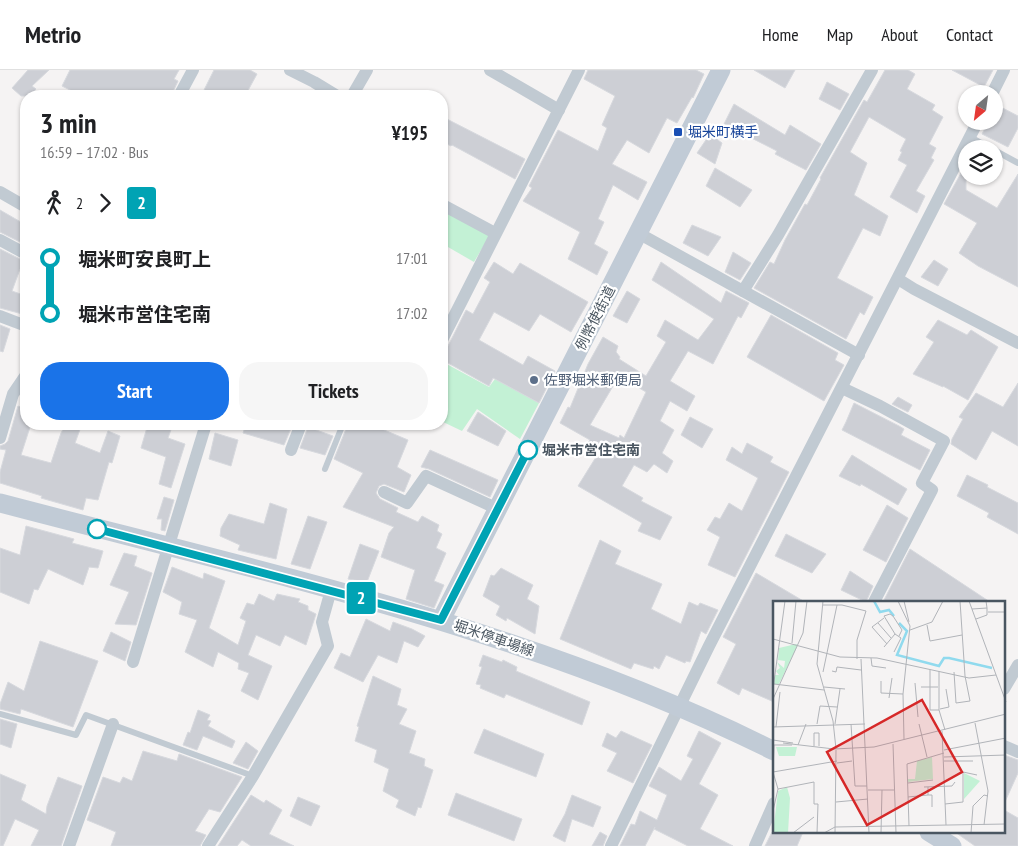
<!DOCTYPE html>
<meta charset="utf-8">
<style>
body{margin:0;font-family:"PT Sans Narrow","Noto Sans JP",sans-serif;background:#f6f6f6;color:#202124;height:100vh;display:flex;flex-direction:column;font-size:19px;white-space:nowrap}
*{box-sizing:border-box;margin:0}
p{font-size:16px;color:#757577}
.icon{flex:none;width:28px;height:28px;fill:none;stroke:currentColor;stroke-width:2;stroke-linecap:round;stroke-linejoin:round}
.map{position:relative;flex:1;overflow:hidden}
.sheet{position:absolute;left:20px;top:20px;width:428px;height:340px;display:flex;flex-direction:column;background:#fff;border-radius:20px;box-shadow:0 1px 4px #0004}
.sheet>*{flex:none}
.badge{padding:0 10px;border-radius:4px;font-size:18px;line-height:32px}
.needle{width:32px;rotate:209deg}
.tools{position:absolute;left:958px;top:15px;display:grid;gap:10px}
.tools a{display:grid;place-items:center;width:45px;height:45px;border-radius:50%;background:#fff;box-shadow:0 1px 4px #0004;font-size:25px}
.map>.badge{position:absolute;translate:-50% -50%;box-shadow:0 0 0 2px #fff}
.legs{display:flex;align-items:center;gap:8px;height:55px;padding:0 20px;font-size:16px}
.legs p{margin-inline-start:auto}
.headline{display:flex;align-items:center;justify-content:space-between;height:85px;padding:0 20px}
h1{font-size:28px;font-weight:700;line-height:38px}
.primary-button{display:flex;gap:10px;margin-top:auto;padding:10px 20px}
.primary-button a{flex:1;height:58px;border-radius:20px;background:#1a73e8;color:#fff;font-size:20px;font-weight:700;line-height:58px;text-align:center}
.primary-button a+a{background:#f6f6f6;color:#202124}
ul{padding:0 20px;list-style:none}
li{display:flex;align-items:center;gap:18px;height:55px;font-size:19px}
li i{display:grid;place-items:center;width:8px;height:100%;margin:0 6px;background:currentColor}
li i::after{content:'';width:12px;height:12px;margin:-6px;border:4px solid;border-radius:50%;background:#fff}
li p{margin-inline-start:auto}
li:first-child i{background:linear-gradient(#0000 50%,currentColor 0)}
li:last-child i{background:linear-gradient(currentColor 50%,#0000 0)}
header{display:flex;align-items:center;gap:30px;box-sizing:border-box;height:70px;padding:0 25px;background:#fff;border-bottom:1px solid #e0e0e0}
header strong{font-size:24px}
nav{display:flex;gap:28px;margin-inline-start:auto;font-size:18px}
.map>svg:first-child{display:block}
</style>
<header>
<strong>Metrio</strong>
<nav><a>Home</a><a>Map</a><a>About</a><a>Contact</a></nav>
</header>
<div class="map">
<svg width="1018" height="776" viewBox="0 0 1018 776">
<rect width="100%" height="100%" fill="#f5f3f3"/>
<g fill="#c3f1d5">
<polygon points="441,139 490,165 474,192 441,173"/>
<polygon points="441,291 489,317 495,309 539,333 520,369 477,339 462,361 441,351"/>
</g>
<g fill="#cdcfd5" stroke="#d7d9de" fill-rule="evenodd">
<polygon points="28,0 49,0 32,16 36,19 30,26 21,26 12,18"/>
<polygon points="70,0 179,0 174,9 178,11 171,26 71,26 74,22 62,16"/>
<polygon points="214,0 250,0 257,4 245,26 201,26"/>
<polygon points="588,0 696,0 704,4 693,28 692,27 677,53 667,48 649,83 627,70 612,94 647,112 638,130 613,115 598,149 604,152 594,174 608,182 597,205 568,189 580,162 523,131 532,118 529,116 558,60 598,81 607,58 602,55 615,26 584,9"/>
<polygon points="754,0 795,0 785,18"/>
<polygon points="885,0 908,0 915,4 907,19 935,35 932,40 943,47 929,74 936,78 931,88 934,90 916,121 925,126 917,143 890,127 907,95 898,90 902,82 900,81 906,69 869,47 850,82 867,93 854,125 888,146 880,166 863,158 837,208 873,227 864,245 860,242 846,269 754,218 770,192 774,194 785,170 805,134 807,135 821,109 820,108 864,30 867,32"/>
<polygon points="952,0 993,0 984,17"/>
<polygon points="827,12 849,24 840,40 819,29"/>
<polygon points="734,34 785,65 790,55 821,74 806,100 775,84 777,81 724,54"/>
<polygon points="997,35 1018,46 1018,58 1008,77 982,64 989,51 994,51 994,42"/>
<polygon points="441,46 525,89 515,109 452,75 451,76 441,71"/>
<polygon points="710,64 722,73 715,94 697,83"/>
<polygon points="966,94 966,120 997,138 1018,104 1018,217 978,196 959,183 977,153 944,134"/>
<polygon points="715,98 752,120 740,137 706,116"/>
<polygon points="0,140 26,155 26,175 0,162"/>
<polygon points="692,155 721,167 708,186 683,173"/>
<polygon points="0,179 26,192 26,200 20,199 12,221 26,226 26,245 0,238"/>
<polygon points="733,182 751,193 740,210 725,202"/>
<polygon points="934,190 948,199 938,216 921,207"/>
<polygon points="494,192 513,204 520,193 588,232 571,262 540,244 529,261 494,242 479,270 523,295 528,286 555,301 539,333 493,308 489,316 441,289 441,286 448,276 466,240 473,244 490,212 484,208"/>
<path d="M661,192L721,233L726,221L749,233L741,248L738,246L713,294L688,281L670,311L695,326L687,341L670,331L660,351L674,360L662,383L673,391L667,403L654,394L647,402L634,395L622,416L643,428L641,431L672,447L660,470L638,461L642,453L578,416L601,379L588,372L590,370L560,353L568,337L570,338L588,294L603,267L618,276L616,282L620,287L619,289L646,306L666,272L657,266L665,250L698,270L714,249L652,210ZM619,306L646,322L624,368L620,365L619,368L590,355Z"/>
<polygon points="627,221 640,229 627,253 613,246"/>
<polygon points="771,245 838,283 835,290 844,295 824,331 747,287"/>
<polygon points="938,250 967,265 971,260 998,277 968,330 943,316 943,317 913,304 934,272 926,267"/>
<polygon points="0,255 10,259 3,282 0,281"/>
<polygon points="1018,313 1018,376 992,361 976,390 951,374 952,369 963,349 959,347 976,323 1003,337"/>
<polygon points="898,327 912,335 908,342 892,334"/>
<polygon points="854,333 899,356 904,359 901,365 930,380 920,400 842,360 846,352"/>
<polygon points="18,336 26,339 26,354 31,354 21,385 51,393 61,363 66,354 82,354 75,373 100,383 108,361 120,366 112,393 109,392 98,430 86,428 83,440 41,428 42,426 0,413 0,402 6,380 0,379 0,376 5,374 8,371"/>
<polygon points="478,342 506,361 498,376 467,361"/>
<polygon points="690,347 713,359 702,378 681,365"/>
<polygon points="148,354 173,354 168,368 185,374 171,418 159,414 166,387 141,378"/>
<polygon points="246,354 280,354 292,356 284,375 243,363"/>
<polygon points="348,354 370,354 408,370 397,397 411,405 404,422 384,414 379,416 376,423 380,429 398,438 396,442 418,452 422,446 439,455 437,461 442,464 436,478 446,483 434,511 444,515 434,538 406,529 415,500 381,487 389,463 394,457 343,437 363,403 334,389"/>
<polygon points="308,357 333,366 325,385 300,378"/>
<polygon points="215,363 238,370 231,396 209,389"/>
<polygon points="747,373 773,387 770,392 789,402 735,507 708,495 720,467 707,460 715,447 720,449 729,433 742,441 758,408 726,390 732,377 742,384"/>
<polygon points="430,380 498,410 490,427 429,399 421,397"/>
<polygon points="852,385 907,419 898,435 861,414 860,416 839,406"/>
<polygon points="967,405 988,415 987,417 1018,433 1018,464 987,447 989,443 957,426"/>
<polygon points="164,427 174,430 165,461 161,460 162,449 157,449"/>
<polygon points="270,433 287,439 276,489 238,480 240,475 220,466 221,458 229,444 264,454"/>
<polygon points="887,435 908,448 886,492 863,480"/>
<polygon points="308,446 327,452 310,499 291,494"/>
<polygon points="26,456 74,469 72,473 103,481 98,498 89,497 83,515 48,499 38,520 34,519 29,534 0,522 0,478 20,485"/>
<polygon points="786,464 826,484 812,503 775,486"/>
<polygon points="600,470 621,481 615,494 662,514 651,539 681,554 689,532 698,536 700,533 718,540 706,564 701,561 690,592 686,591 685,593 666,585 659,599 654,596 653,599 634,593 631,599 560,569"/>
<polygon points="360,474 379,481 367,512 348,509"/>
<polygon points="910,479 990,532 883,532"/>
<polygon points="124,483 137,486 134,496 152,503 136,555 115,554 129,522 110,515"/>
<polygon points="172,497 203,509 204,503 225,511 209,558 238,575 246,551 240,548 247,533 254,535 259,524 274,531 277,524 300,529 298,532 308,536 308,540 316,544 306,575 285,565 280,576 256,565 248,585 272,596 258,630 241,621 249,603 238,599 239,593 218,582 213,597 185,582 197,550 179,544 182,532 163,522"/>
<polygon points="501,498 533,515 527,529 539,536 535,564 507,548 506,551 496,545 500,536 483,526 491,505 494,506"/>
<polygon points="850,501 873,516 866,532 841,520"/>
<polygon points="756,503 805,532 774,532 774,632 742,618 739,625 717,613 736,574 723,567"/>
<polygon points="366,549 390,561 393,552 412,559 425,566 418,577 404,571 397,593 378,585 363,612 334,598 341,583 350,587"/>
<polygon points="111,562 131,572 125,591 103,581"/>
<polygon points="40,571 98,591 73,657 21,639 20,644 0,639 0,634 8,612 24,621"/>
<polygon points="483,585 502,592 503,590 517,597 516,601 590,632 582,655 506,624 504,628 480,618 481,615 476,614 482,597 479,596"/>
<polygon points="373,606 401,619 397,635 407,639 399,654 416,661 409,683 425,689 424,696 433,700 421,738 418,737 415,746 396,737 399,730 383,721 389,699 374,692 377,680 355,671 359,657 357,656"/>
<polygon points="198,640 210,645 207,650 211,651 208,656 235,671 232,678 203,666 197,680 183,675 188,662 190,663"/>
<polygon points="0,649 17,654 11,678 0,674"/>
<polygon points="484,659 544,684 536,707 474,683"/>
<polygon points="621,661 652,675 633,713 607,701 617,683 602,676 607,663 616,668"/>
<polygon points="699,661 721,673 699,714 718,725 700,759 733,776 688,776 654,759 655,757 645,776 620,776 631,754 635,755 640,741 657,750 667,725 649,716 659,697 681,711 693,689 687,686"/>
<polygon points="246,672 258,681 248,699 233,693"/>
<polygon points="143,681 177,691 179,684 242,707 220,742 209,739 195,761 206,765 200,776 111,776 116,762 87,750 103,707 120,713 123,707 132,711"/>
<polygon points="1004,685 1018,690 1018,703 1004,734"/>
<polygon points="0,704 26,715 21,730 46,744 47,736 58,707 82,716 61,776 31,776 39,760 15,749 3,776 0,776"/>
<polygon points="456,723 522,749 514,771 448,745"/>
<polygon points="251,725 264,733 266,730 282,740 269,764 294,776 251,776 242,770 237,776 218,776"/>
<polygon points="572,725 601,737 593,757 572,749 565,772 553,766 565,744"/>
<polygon points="298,727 320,736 311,756 290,746"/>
<polygon points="1004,740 1018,748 1018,776 975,776 955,762 1004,762"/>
<polygon points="600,762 607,766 603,776 592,776"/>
<polygon points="772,762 803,762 797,776 765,776"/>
</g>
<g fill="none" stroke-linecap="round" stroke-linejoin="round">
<g stroke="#c1cad2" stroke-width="6">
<polyline points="970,67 992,79"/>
<polyline points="994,80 1018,93"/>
<polyline points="325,399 343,354"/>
<polyline points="0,644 76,665 86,645 253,706"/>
</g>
<g stroke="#c1cad2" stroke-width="12">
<polyline points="290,0 314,12 337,26"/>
<polyline points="490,0 559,40"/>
<polyline points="992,24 1004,0"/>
<polyline points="179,26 193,0"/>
<polyline points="352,26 367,0"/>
<polyline points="0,122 26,137"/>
<polyline points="441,134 495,163"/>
<polyline points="638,163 859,285"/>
<polyline points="0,170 26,184"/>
<polyline points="898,209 914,219 1018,273"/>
<polyline points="743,221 778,165 872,0"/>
<polyline points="0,246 26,256"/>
<polyline points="441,272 579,0"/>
<polyline points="842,318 880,336 944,371 922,413 932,420 874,532"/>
<polyline points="0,368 13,324 26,305"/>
<polyline points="291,380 301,354"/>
<polyline points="384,422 407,433 426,406 498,439"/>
<polyline points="133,592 206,354"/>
<polyline points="1004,619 1018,595"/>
<polyline points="1004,676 1018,682"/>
<polyline points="69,776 113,654"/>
<polyline points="208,776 253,706 328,576 322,552 331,520"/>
<polyline points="611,776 709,576 978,51"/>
<polyline points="755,776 774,733"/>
</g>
<g stroke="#c1cbd6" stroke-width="19">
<path d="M0,433C262,502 531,559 774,681"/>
<polyline points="441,550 721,0"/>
<polyline points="929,762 952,776"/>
</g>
</g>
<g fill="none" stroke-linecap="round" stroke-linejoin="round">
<g stroke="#fff" stroke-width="11">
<polyline id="line-1" points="97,459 441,550 528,380"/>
</g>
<use href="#line-1" stroke="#00a3b4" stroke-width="8"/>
</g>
<rect fill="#1a4fb4" stroke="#fff" stroke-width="2" x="673" y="57" width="10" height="10" rx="2.5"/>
<circle fill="#5c6f8a" stroke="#fff" stroke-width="2" cx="534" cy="310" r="5"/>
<g fill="#fff" stroke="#00a3b4" stroke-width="2.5">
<circle cx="528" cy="380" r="9"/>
<circle cx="97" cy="459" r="9"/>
</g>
<g text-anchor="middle" stroke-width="4.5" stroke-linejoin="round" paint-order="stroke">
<g font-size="14" fill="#164399" stroke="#fff" text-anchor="start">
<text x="688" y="67">堀米町横手</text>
</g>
<g font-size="14" fill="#4a5661" stroke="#fff">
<text transform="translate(595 248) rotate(-63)" y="5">例幣使街道</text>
<text transform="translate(494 568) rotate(19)" y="5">堀米停車場線</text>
</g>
<g font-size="14" fill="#4e5e75" stroke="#fff" text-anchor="start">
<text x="544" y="315">佐野堀米郵便局</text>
</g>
<g font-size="14" font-weight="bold" fill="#4a5661" stroke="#fff" text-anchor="start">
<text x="542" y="385">堀米市営住宅南</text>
</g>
</g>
<g transform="translate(773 531)">
<rect width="232" height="232" fill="#f5f3f3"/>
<path d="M23,43L25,44L6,83H1L2,74H6L3,70L7,67L4,61L11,67L12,60L5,59L6,47ZM3,146H24L22,155H6ZM159,156L160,178L135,181V178H142L144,160ZM191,172L207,180L191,198ZM14,186L17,197L15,232H0L5,190Z" fill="#c3f1d5"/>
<path fill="none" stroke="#90daee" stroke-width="2.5" d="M101,0L107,11L116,9L121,15M126,22L134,30L124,54L166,65L171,57H176L219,67"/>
<path fill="none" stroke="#b1b4b9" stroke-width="1" d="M50,0L44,63L60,120L63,148M125,0L137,25L130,93L131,138M131,0L136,21M196,0L233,101M50,4H69L93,10L84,39V58M199,8L214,7L213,0M215,11H233M111,17L99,26L114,43M203,18L214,14V7M105,22L118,37M154,24L157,40L189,34M137,29L159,21L170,0M122,33L111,15L117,13L120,15L129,29L126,35M0,38L67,56L104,57L196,77L223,74M19,42L23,0M111,46L122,33L128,37L121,51M98,57L99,65L113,67M88,58L96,232M157,68V109H166M59,70L63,71L64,66L88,69M166,70V109L172,129M50,71L64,4M181,71L183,102L197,100L192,75L187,0M108,80V92L130,93M142,82L145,116M1,83L51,89M51,86L72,88M148,86H165M0,88L12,0M116,97L119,77M0,98L30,32L34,0M167,108L176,106L173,88M202,122L215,190L211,224M44,123L47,105L64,106M62,123L67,88M78,123L82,185H94M146,123L154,156M0,126L92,123M3,126L7,91M169,130L173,224M0,139L20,142M10,142L61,148L101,146L233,113M120,143L123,232M0,144H19M25,144L33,123M41,145V132H46V145M171,149L233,137M171,156L233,154M171,160H200M64,162L79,160M0,171L64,160M135,182L160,179M151,186L179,185L182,181M5,188L41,181V203H45L44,232M95,189H121M155,194H159V206M135,196L155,194V186M63,201L95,198M172,203L190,201V171L204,174M0,210L5,188L0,171L1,144M136,225L134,163L171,152M20,232L41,216M51,232L62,226L233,223M62,232L63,149M108,232L109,189M198,232L200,205L211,194L215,195"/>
<path fill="#d62828" fill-opacity="0.15" stroke="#d62828" stroke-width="2.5" d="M149,99L189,171L94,224L54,151Z"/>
<rect width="232" height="232" fill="none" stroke="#4a5661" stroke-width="2.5"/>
</g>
</svg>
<div class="tools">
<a><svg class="needle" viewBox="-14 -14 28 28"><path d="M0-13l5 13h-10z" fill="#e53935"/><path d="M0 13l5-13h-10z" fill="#757577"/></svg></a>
<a><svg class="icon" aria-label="layers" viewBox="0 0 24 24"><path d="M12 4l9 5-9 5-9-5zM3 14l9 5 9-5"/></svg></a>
</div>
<b class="badge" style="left:361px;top:528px;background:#00a3b4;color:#fff">2</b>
<section class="sheet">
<div class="headline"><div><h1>3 min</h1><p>16:59 – 17:02 · Bus</p></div><b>¥195</b></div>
<div class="legs"><svg class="icon" aria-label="walk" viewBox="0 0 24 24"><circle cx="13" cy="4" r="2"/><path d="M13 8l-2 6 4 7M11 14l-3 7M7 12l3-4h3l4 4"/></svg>2<svg class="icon" aria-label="forward" viewBox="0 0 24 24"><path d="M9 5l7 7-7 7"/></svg><b class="badge" style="background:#00a3b4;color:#fff">2</b></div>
<ul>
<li><i style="color:#00a3b4"></i><b>堀米町安良町上</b><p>17:01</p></li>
<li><i style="color:#00a3b4"></i><b>堀米市営住宅南</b><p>17:02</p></li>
</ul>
<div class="primary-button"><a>Start</a><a>Tickets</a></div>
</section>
</div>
